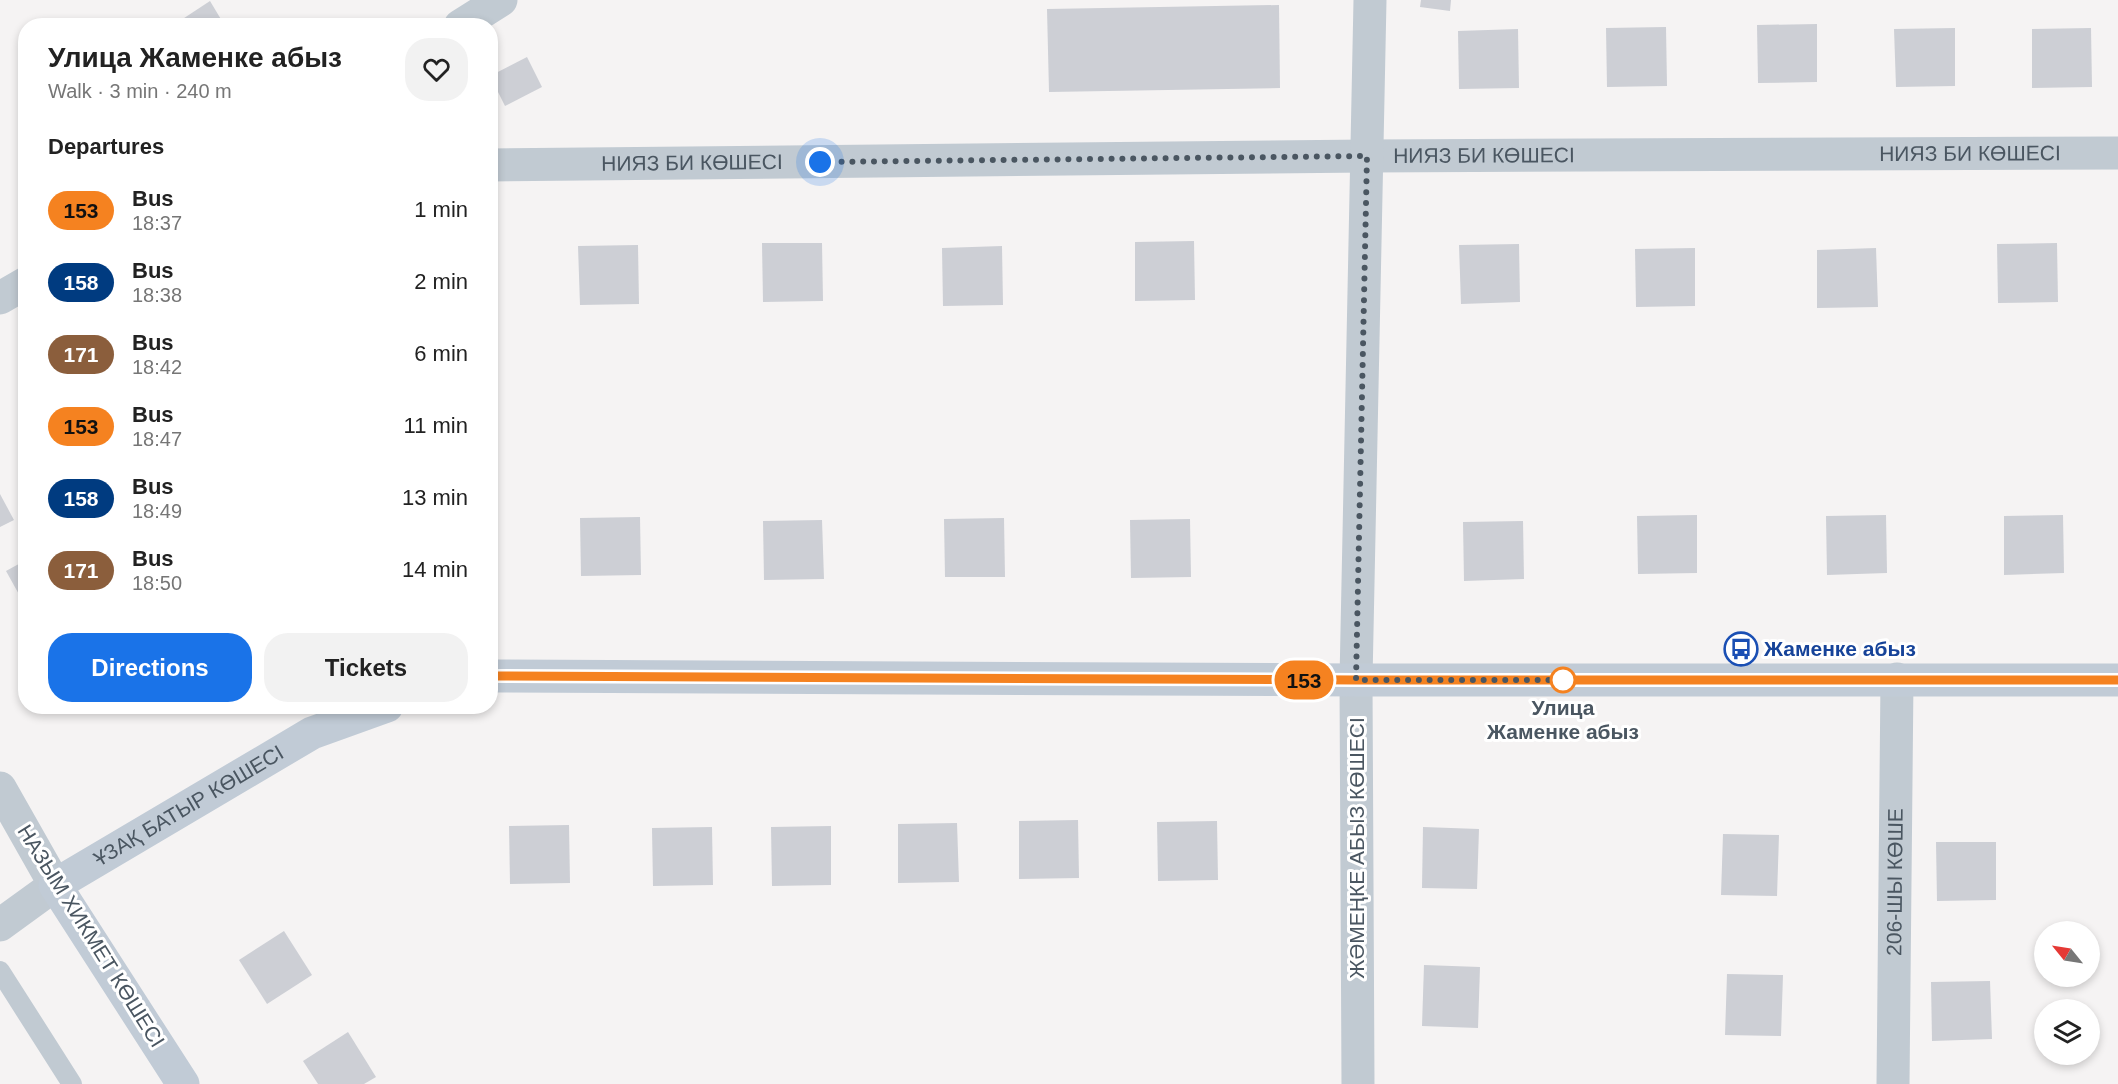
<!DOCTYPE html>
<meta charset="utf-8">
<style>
body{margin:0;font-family:Helvetica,sans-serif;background:#f2f2f2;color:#222;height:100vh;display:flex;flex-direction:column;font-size:22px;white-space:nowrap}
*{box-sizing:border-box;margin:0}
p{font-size:20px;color:#767676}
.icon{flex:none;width:33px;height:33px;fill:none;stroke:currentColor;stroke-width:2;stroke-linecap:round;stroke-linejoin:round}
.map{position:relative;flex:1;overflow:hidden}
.panel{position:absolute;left:18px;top:18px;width:480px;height:696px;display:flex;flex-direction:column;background:#fff;border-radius:24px;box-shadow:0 3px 9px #0003}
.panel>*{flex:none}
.badge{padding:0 12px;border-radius:20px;font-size:21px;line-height:39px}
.needle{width:39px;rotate:300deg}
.controls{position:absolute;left:2034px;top:921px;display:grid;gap:12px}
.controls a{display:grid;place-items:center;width:66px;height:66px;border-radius:50%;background:#fff;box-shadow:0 3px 9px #0003;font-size:30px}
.you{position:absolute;width:30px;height:30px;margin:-15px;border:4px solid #fff;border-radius:50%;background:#1a73e8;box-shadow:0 0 0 9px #1a73e833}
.map>.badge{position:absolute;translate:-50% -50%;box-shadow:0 0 0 3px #fff}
h2{padding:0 30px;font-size:22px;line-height:54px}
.round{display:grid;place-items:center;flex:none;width:63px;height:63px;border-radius:24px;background:#f2f2f2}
.overview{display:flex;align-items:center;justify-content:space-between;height:102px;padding:0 30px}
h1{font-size:28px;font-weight:700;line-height:45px}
.action{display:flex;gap:12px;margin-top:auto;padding:12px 30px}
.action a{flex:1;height:69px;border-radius:24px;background:#1a73e8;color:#fff;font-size:24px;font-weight:700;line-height:69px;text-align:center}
.action a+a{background:#f2f2f2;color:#222}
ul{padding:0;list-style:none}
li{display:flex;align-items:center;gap:18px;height:72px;padding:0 30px}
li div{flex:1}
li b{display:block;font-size:22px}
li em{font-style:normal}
li .badge{min-width:66px;font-weight:700;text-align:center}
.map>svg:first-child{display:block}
</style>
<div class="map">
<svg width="2118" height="1084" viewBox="0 0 2118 1084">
<rect width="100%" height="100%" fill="#f5f3f3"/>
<g fill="#cdcfd5">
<polygon points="1421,0 1451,0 1450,11 1420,7"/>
<polygon points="210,1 225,26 172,26"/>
<polygon points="1279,5 1280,88 1049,92 1047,9"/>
<polygon points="1817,24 1817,82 1758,83 1757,25"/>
<polygon points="1666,27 1667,86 1607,87 1606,28"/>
<polygon points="1955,28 1955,86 1896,87 1894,29"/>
<polygon points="2091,28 2092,87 2032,88 2032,29"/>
<polygon points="1518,29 1519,88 1459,89 1458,31"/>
<polygon points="527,57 542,87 505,106 490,76"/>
<polygon points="1194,241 1195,300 1135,301 1135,242"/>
<polygon points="762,243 822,243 823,301 763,302"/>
<polygon points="2057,243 2058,302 1998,303 1997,244"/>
<polygon points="1519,244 1520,302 1461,304 1459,245"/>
<polygon points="638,245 639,304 580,305 578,246"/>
<polygon points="1002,246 1003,305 943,306 942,248"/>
<polygon points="1695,248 1695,306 1636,307 1635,249"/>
<polygon points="1876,248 1878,307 1817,308 1817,250"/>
<polygon points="0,494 14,520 0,527"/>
<polygon points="1697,515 1697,573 1638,574 1637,516"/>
<polygon points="1886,515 1887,573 1827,575 1826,516"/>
<polygon points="2063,515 2064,573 2004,575 2004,516"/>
<polygon points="640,517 641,575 581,576 580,518"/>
<polygon points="1004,518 1005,577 945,577 944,519"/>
<polygon points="1190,519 1191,577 1131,578 1130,520"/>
<polygon points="822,520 824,579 764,580 763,521"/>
<polygon points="1523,521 1524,579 1464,581 1463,522"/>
<polygon points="26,560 26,596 21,598 6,571"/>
<polygon points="1078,820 1079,878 1019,879 1019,821"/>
<polygon points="1217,821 1218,880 1158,881 1157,822"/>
<polygon points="957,823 959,882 898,883 898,824"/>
<polygon points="569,825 570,883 510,884 509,826"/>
<polygon points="831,826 831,885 772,886 771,827"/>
<polygon points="712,827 713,885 653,886 652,828"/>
<polygon points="1423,827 1479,829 1477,889 1422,888"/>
<polygon points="1723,834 1779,835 1777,896 1721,895"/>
<polygon points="1936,842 1996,842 1996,900 1937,901"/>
<polygon points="284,931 312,975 267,1004 239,960"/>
<polygon points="1424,965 1480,967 1478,1028 1422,1026"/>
<polygon points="1727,974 1783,975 1781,1036 1725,1035"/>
<polygon points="1990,981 1992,1039 1932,1041 1931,982"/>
<polygon points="348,1032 376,1077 364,1084 318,1084 303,1061"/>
</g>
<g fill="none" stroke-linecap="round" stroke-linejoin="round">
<polyline stroke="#c1cad2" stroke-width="20" points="0,971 72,1084"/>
<g stroke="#c1cad2" stroke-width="33">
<polyline points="460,26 501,0"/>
<path id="s1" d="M490,165L1367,156L2118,153"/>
<polyline points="0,298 26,283"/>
<polyline points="0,788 55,885 0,925"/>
<polyline points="1358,1084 1356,680 1370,0"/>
<path id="s2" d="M1893,1084L1897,679"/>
</g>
<g stroke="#c1cbd6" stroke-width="33">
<polyline points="490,676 1356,680 2118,680"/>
<path id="s3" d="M183,1084L55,885L312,733L387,706"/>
</g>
</g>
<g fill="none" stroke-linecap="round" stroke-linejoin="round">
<g stroke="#fff" stroke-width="14">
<polyline id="line" points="490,676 1356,680 2118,680"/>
</g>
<use href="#line" stroke="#f58220" stroke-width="9"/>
<polyline stroke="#4a5661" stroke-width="6" stroke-dasharray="0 10.8" points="820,162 1367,156 1356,680 1568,680 1563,680"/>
</g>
<defs>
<g id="bus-ring" transform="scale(1.725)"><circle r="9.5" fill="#fff" stroke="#1a4fb4" stroke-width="1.5"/><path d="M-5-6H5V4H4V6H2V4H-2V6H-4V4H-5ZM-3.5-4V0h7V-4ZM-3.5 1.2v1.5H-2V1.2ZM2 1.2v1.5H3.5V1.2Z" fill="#1a4fb4"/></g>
</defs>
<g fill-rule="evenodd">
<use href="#bus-ring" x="1741" y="649"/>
</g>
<circle fill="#fff" stroke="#f58220" stroke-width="3" cx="1563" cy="680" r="12"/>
<g text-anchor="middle" stroke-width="6" stroke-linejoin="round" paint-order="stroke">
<g font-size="21" fill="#4a5661" stroke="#fff">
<text dy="7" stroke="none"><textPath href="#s1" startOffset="1480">НИЯЗ БИ КӨШЕСІ</textPath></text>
<text dy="7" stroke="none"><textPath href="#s1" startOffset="994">НИЯЗ БИ КӨШЕСІ</textPath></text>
<text dy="7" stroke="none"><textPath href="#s1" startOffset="202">НИЯЗ БИ КӨШЕСІ</textPath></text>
<text dy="7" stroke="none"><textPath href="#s3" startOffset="392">ҰЗАҚ БАТЫР КӨШЕСІ</textPath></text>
<text transform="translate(1357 848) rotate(-90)" y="7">ЖӘМЕҢКЕ АБЫЗ КӨШЕСІ</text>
<text dy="7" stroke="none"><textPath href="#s2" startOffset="202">206-ШЫ КӨШЕ</textPath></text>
<text transform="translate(91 936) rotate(58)" y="7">НАЗЫМ ХИКМЕТ КӨШЕСІ</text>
</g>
<g font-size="21" font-weight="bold" fill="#164399" stroke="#fff" text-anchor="start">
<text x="1764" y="656">Жаменке абыз</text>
</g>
<g font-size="21" font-weight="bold" fill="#4a5661" stroke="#fff">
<text x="1563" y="715">Улица<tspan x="1563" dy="24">Жаменке абыз</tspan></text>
</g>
</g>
</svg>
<div class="controls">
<a><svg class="needle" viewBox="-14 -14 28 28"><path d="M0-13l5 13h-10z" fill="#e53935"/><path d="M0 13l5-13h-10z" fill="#767676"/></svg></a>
<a><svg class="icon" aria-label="layers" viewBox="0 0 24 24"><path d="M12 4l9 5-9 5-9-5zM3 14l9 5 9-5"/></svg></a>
</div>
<div class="you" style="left:820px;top:162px"></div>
<b class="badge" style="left:1304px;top:680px;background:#f58220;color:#111">153</b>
<section class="panel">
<div class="overview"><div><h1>Улица Жаменке абыз</h1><p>Walk · 3 min · 240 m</p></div><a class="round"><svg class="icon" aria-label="heart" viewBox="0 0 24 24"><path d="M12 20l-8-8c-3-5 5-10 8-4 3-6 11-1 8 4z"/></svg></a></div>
<h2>Departures</h2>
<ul>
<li><span class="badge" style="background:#f58220;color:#111">153</span><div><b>Bus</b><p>18:37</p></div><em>1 min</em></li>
<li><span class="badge" style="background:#003b80;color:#fff">158</span><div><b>Bus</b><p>18:38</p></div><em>2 min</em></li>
<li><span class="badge" style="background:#8b5e3c;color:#fff">171</span><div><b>Bus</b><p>18:42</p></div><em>6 min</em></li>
<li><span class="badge" style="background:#f58220;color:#111">153</span><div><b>Bus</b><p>18:47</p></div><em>11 min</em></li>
<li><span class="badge" style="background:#003b80;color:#fff">158</span><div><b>Bus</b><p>18:49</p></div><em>13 min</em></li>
<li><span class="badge" style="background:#8b5e3c;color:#fff">171</span><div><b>Bus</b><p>18:50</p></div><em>14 min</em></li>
</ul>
<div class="action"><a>Directions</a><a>Tickets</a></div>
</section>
</div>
